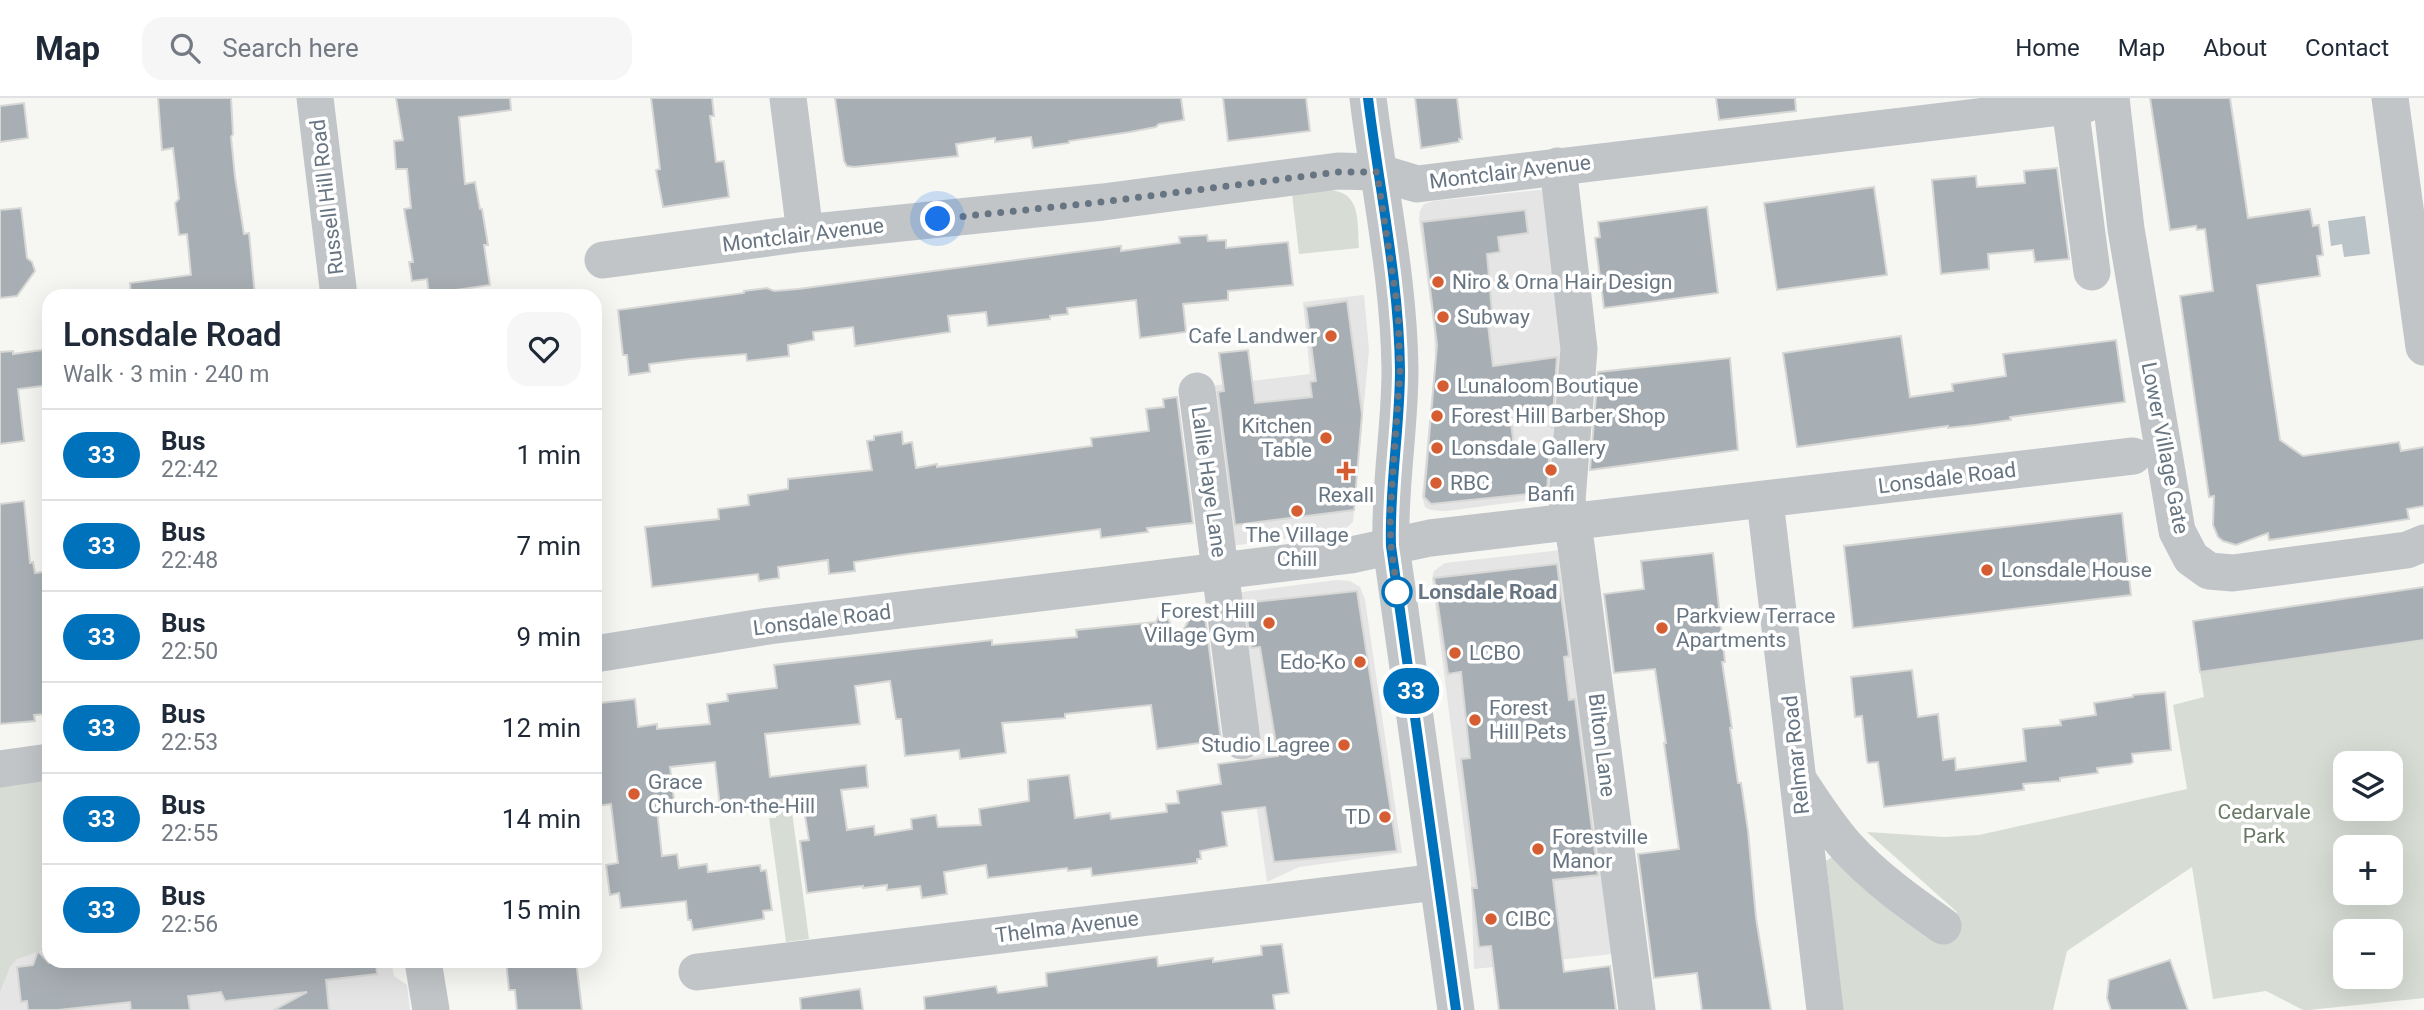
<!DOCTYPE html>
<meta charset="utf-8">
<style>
body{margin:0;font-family:Roboto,sans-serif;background:#f6f6f7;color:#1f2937;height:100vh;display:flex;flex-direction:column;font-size:26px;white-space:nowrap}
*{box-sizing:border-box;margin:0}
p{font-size:23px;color:#747a83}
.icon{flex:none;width:38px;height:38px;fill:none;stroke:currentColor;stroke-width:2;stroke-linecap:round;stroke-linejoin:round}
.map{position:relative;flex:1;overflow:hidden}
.details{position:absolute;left:42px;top:191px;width:560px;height:679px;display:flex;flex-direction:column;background:#fff;border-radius:21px;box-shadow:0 7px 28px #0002}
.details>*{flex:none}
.badge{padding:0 14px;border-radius:23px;font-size:24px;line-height:46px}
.controls{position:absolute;left:2333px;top:653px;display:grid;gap:14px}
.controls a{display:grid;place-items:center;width:70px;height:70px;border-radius:14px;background:#fff;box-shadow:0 7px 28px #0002;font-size:35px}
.you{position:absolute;width:35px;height:35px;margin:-18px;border:5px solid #fff;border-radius:50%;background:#1a73e8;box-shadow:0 0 0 10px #1a73e833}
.map>.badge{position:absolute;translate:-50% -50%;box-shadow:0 0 0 4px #fff}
.round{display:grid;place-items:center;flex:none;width:74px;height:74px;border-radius:21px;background:#f6f6f7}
.summary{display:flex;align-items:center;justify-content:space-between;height:119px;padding:0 21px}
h1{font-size:33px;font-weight:600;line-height:52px}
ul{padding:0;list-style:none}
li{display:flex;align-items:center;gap:21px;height:91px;padding:0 21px;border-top:2px solid #e0e1e3}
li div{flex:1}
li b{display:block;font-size:26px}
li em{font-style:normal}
li .badge{min-width:77px;font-weight:700;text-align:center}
header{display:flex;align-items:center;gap:42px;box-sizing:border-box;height:98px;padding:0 35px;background:#fff;border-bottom:2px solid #e0e1e3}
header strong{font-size:33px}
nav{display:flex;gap:38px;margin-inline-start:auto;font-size:24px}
.search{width:490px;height:63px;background:#f6f6f7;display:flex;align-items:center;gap:18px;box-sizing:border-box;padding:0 24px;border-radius:21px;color:#747a83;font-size:26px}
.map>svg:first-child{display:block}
</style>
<header>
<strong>Map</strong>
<div class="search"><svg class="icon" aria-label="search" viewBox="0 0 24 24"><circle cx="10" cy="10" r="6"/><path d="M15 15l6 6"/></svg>Search here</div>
<nav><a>Home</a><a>Map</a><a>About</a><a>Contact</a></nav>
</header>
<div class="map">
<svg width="2424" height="912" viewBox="0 0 2424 912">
<rect width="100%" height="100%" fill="#f6f6f3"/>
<g fill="#e4e5e4">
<polygon points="1566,89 1572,397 1446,413 1431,412 1425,409 1422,398 1435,262 1434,233 1419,122 1420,113 1424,106 1434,103"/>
<polygon points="1364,197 1369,252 1353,424 1346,430 1334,434 1223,449 1201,289 1310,276 1303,204"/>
<polygon points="1570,451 1622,855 1474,871 1471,785 1432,481 1434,473 1445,465"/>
<polygon points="1337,482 1350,483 1360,489 1365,502 1402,755 1299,769 1267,784 1227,496"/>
<polygon points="49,683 49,863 391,863 394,878 407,887 410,912 0,912 0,689"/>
</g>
<g fill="#d7ddd4" fill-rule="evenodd">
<path d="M1328,92C1362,93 1357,124 1359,150L1299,156L1292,96Z"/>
<path d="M2424,542V900L2309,912H2303L2266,893L2213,901L2192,769L2067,853L2053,912H1843L1826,763L1832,759L1934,840L1957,814L1867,734L1944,739L1979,737L2187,691L2173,607L2204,599L2200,574ZM2345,665H2390V710H2345ZM2345,749H2390V794H2345ZM2345,833H2390V878H2345Z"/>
<polygon points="49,683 49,850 17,861 10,869 0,894 0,689"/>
<polygon points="790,699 809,841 786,844 769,720 776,720 774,701"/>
</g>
<polygon fill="#bac3c8" points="2365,118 2370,156 2344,159 2342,146 2331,148 2328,123"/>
<g fill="#a8afb4" stroke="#d7d7d5" stroke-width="2">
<polygon points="158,0 231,0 233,36 231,39 235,79 244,136 249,135 255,198 131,198 130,185 191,177 187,136 179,137 175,105 179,101 173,50 162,52"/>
<polygon points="396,0 510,0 511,12 459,19 465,86 475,84 480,111 482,111 488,147 484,147 490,187 429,196 427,181 412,183 409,164 413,164 404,111 411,110 407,71 396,71 394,43 403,42"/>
<polygon points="651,0 712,0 714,18 710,18 716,64 724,63 729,99 663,109 656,72 660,71"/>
<polygon points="835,0 1181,0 1184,22 1159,26 1156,29 1130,34 1069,43 1069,45 1033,50 1031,39 995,44 995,40 956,46 958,58 854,69 847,68 844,63"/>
<polygon points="1223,0 1306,0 1310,33 1228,43"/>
<polygon points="1415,0 1457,0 1462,41 1459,41 1459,44 1421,50"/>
<polygon points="1716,0 1795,0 1796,13 1719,22"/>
<polygon points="2150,0 2230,0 2248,120 2310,111 2313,128 2319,127 2323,157 2317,158 2320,178 2257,187 2280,342 2303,358 2399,344 2401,353 2424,349 2424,408 2407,411 2409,421 2269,442 2268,435 2236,447 2223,443 2218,439 2213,427 2214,398 2209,399 2180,198 2213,193 2205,131 2197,132 2196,128 2170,132"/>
<polygon points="24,5 28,40 0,44 0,8"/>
<polygon points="2057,70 2069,161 2035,164 2033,152 1988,156 1989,171 1941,176 1932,82 1976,78 1977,89 2025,85 2024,73"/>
<polygon points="1874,89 1887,177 1777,192 1764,105"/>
<polygon points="1707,109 1718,195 1604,210 1595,140 1600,139 1598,124"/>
<polygon points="21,110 27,160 32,164 35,173 17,198 0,200 0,112"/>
<polygon points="1525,112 1528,135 1498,139 1500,154 1487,156 1493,227 1488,227 1493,268 1557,259 1552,331 1549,309 1510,314 1514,351 1550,346 1547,394 1431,406 1424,399 1437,247 1422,124"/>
<polygon points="1207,137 1208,143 1226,142 1226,150 1288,144 1293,187 1228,193 1228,202 1183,206 1186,234 1140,240 1136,202 1067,210 1068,216 1050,218 1050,221 988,228 986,214 948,218 950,234 855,248 853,229 813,234 814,242 788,247 789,258 747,263 746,256 690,261 649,266 650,274 629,277 627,257 623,257 618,212 744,195 744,193 767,190 774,193 798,191 1121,148 1121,153 1180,145 1179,139"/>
<polygon points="1347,203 1362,316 1354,412 1235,427 1218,294 1224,293 1219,255 1248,252 1255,305 1312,299 1310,284 1316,283 1306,209"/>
<polygon points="1901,238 1910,299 1953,293 1952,286 2006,278 2003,256 2116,242 2125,304 2010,319 2011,322 1975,327 1948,330 1948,328 1797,349 1783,255"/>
<polygon points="49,251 49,287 18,291 24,343 0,346 0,254 13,253 13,256"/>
<polygon points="1730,260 1738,352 1590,372 1598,274"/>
<polygon points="1177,299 1193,425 1147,430 1148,434 1101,440 1100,431 908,456 854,464 855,473 829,476 828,462 778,469 779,480 759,483 758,476 652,489 645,429 719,421 718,411 749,407 748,397 788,391 788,381 872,372 867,343 874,342 874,338 902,334 903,346 912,344 916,370 937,366 937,369 1092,348 1091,340 1149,333 1146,311 1164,309 1163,301"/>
<polygon points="24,403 30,465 33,464 35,475 49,473 49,613 46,613 46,616 34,617 35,623 0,626 0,406"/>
<polygon points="2122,415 2131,497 1853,530 1844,448"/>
<polygon points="1713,455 1725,564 1722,564 1732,630 1730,630 1738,685 1741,685 1748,733 1756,820 1771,912 1702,912 1697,875 1654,880 1638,756 1679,751 1664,645 1666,645 1655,571 1614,575 1604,496 1644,491 1641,463"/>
<polygon points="1557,466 1569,558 1564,559 1569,602 1575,601 1598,777 1553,782 1564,874 1610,868 1616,912 1499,912 1491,848 1479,849 1472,790 1477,790 1461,661 1470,660 1461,574 1448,576 1434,480"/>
<polygon points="2424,489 2424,542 2200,574 2193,523"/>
<polygon points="1357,493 1397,753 1274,764 1265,709 1222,714 1227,748 1200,753 1201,761 1197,761 1197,765 1092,778 1091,770 1068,773 1067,770 988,780 986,767 944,774 947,796 922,800 920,788 887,792 887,787 863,790 863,788 807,795 800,743 809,742 802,699 720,709 715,664 670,669 675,710 657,712 662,758 677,756 679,770 707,766 708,774 760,767 761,773 766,772 772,812 763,813 764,821 693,832 691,822 688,822 686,803 621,810 619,795 610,797 606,767 618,765 611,706 597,708 595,690 595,615 601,614 600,605 635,601 638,629 657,626 657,631 710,626 707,606 728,603 727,596 777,590 774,567 992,542 992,547 1077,539 1076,532 1156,524 1162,511 1179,540 1196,509 1205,519 1221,642 1157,651 1151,607 1065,616 1065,620 1002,625 1006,655 960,661 959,652 905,658 901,621 896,621 890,583 855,588 860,626 765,636 770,679 866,667 868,689 841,692 847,732 874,728 875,737 912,731 911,721 936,717 938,729 981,727 979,711 1029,703 1028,682 1069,677 1075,720 1110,715 1111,721 1167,714 1166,706 1179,705 1177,693 1221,686 1218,666 1278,658 1260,549 1251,550 1245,505"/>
<polygon points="1912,572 1918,619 1938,616 1943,662 1955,660 1956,672 2026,663 2023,631 2061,627 2060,622 2096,617 2094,605 2133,599 2133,597 2165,594 2171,652 2132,656 2133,664 2130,666 2097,670 2098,675 2060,680 2060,683 2023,686 2024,692 1884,709 1878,664 1868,665 1867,663 1862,618 1855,619 1851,579"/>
<polygon points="1282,846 1289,895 1273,897 1275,912 925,912 924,899 996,888 998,895 1047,888 1046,875 1157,859 1158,868 1213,860 1213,864 1262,857 1261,848"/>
<polygon points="38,853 49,865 73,863 376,863 377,876 326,882 329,912 274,912 307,894 225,903 221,894 188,898 190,912 131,912 130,904 58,912 28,912 27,903 21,904 17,869 33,867"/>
<polygon points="2170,862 2188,912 2111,912 2107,900 2109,882"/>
<polygon points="506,863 576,863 582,912 517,912 515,892 509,892"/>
<polygon points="860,891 863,912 801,912 800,900"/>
</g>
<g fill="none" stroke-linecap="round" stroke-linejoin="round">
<g stroke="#c1c5c8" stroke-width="37">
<polyline points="315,0 339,198"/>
<polyline points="788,0 805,135"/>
<path d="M1368,0C1379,90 1399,181 1400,272C1400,331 1389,389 1391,448L1456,912"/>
<polyline points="2111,0 2126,131 2177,433 2191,460 2209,473 2233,475 2407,452 2424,445"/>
<polyline points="2390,0 2424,249"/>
<polyline points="2070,8 2092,174"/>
<polyline points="1558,68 1579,251 1567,402 1576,447 1637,912"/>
<polyline points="603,162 805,135 1103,104 1338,73 1377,74 1417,86 2086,6"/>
<polyline points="1197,293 1242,643"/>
<polyline points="1765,403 1825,912"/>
<polyline points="595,556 769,528 1351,457 1430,440 2133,358"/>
<polyline points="0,671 49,664"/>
<path d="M1801,686C1815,707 1829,729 1846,748C1875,780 1909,804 1943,828"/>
<polyline points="423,863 431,912"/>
<polyline points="697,874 1437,784"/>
</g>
</g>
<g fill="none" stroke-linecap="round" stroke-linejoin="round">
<g stroke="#fff" stroke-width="16">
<path id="line" d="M1368,0C1379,90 1399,181 1400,272C1400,331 1389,389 1391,448L1456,912"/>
</g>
<use href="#line" stroke="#0072bc" stroke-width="10"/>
<polyline stroke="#677582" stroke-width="7" stroke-dasharray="0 12.6" points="938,121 1102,104 1338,74 1377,74 1398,212 1400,274 1390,417 1391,448 1399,508 1397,494"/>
</g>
<g fill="#d65d32" stroke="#fff" stroke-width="2.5">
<circle cx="1438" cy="184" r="7"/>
<circle cx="1443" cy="219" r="7"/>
<circle cx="1331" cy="238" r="7"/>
<circle cx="1443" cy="288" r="7"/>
<circle cx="1437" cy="318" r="7"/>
<circle cx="1326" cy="340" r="7"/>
<circle cx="1437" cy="350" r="7"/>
<circle cx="1551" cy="372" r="7"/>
<path d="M1342.5 362.5h7v7h7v7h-7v7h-7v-7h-7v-7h7z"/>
<circle cx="1436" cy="385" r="7"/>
<circle cx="1297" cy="413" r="7"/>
<circle cx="1987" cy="472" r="7"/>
<circle cx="1269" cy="525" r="7"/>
<circle cx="1662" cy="530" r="7"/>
<circle cx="1455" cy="555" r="7"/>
<circle cx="1360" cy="564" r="7"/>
<circle cx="1475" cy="622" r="7"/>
<circle cx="1344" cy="647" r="7"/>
<circle cx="634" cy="696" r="7"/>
<circle cx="1385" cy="719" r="7"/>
<circle cx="1538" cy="751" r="7"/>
<circle cx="1491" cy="821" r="7"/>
</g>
<circle fill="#fff" stroke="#0072bc" stroke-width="3.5" cx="1397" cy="494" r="14"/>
<g text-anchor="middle" stroke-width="7" stroke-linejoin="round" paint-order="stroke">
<g font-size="21" fill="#677582" stroke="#fff">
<text transform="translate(1510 74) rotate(-7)" y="7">Montclair Avenue</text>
<text transform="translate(327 99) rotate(-97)" y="7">Russell Hill Road</text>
<text transform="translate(803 137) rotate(-7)" y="7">Montclair Avenue</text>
<text transform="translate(2165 350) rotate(79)" y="7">Lower Village Gate</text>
<text transform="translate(1947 380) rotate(-7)" y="7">Lonsdale Road</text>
<text transform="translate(1209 384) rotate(82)" y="7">Lallie Haye Lane</text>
<text transform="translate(822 522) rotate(-7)" y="7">Lonsdale Road</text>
<text transform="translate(1602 647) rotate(83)" y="7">Bilton Lane</text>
<text transform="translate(1796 657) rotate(-96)" y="7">Relmar Road</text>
<text transform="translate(1067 829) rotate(-7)" y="7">Thelma Avenue</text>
</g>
<g font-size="21" fill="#677582" stroke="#fff" text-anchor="start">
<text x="1452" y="191">Niro &amp; Orna Hair Design</text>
<text x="1457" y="226">Subway</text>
<text x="1317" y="245" text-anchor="end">Cafe Landwer</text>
<text x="1457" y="295">Lunaloom Boutique</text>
<text x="1451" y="325">Forest Hill Barber Shop</text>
<text x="1312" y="335" text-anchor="end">Kitchen<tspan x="1312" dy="24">Table</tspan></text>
<text x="1451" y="357">Lonsdale Gallery</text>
<text x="1450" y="392">RBC</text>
<text x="1551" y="403" text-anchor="middle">Banfi</text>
<text x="1346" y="404" text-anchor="middle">Rexall</text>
<text x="1297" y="444" text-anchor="middle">The Village<tspan x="1297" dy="24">Chill</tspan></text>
<text x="2001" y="479">Lonsdale House</text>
<text x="1255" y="520" text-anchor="end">Forest Hill<tspan x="1255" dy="24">Village Gym</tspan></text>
<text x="1676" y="525">Parkview Terrace<tspan x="1676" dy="24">Apartments</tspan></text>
<text x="1469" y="562">LCBO</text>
<text x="1346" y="571" text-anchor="end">Edo-Ko</text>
<text x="1489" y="617">Forest<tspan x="1489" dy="24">Hill Pets</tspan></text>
<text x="1330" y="654" text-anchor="end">Studio Lagree</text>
<text x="648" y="691">Grace<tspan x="648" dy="24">Church-on-the-Hill</tspan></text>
<text x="1371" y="726" text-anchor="end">TD</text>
<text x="1552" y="746">Forestville<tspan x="1552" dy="24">Manor</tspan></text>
<text x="1505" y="828">CIBC</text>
</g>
<g font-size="21" font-weight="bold" fill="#677582" stroke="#fff" text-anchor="start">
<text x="1418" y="501">Lonsdale Road</text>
</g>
<g font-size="21" fill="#697965" stroke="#fff">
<text x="2264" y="721">Cedarvale<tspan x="2264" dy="24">Park</tspan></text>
</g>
</g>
</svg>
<div class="controls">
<a><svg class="icon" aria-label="layers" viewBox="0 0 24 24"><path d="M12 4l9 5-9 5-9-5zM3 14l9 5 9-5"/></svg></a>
<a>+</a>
<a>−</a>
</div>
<div class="you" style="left:938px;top:121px"></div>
<b class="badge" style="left:1411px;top:593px;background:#0072bc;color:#fff">33</b>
<section class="details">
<div class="summary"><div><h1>Lonsdale Road</h1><p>Walk · 3 min · 240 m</p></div><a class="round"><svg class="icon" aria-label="heart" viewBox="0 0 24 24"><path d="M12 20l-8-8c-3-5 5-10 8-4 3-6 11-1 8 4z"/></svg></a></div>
<ul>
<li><span class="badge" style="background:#0072bc;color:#fff">33</span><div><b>Bus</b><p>22:42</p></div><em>1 min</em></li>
<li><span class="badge" style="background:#0072bc;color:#fff">33</span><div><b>Bus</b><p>22:48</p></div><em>7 min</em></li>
<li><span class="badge" style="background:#0072bc;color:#fff">33</span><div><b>Bus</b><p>22:50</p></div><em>9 min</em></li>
<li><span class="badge" style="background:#0072bc;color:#fff">33</span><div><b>Bus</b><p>22:53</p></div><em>12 min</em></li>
<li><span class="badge" style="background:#0072bc;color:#fff">33</span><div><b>Bus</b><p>22:55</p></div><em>14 min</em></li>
<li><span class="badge" style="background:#0072bc;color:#fff">33</span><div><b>Bus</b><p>22:56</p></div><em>15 min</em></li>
</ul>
</section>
</div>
